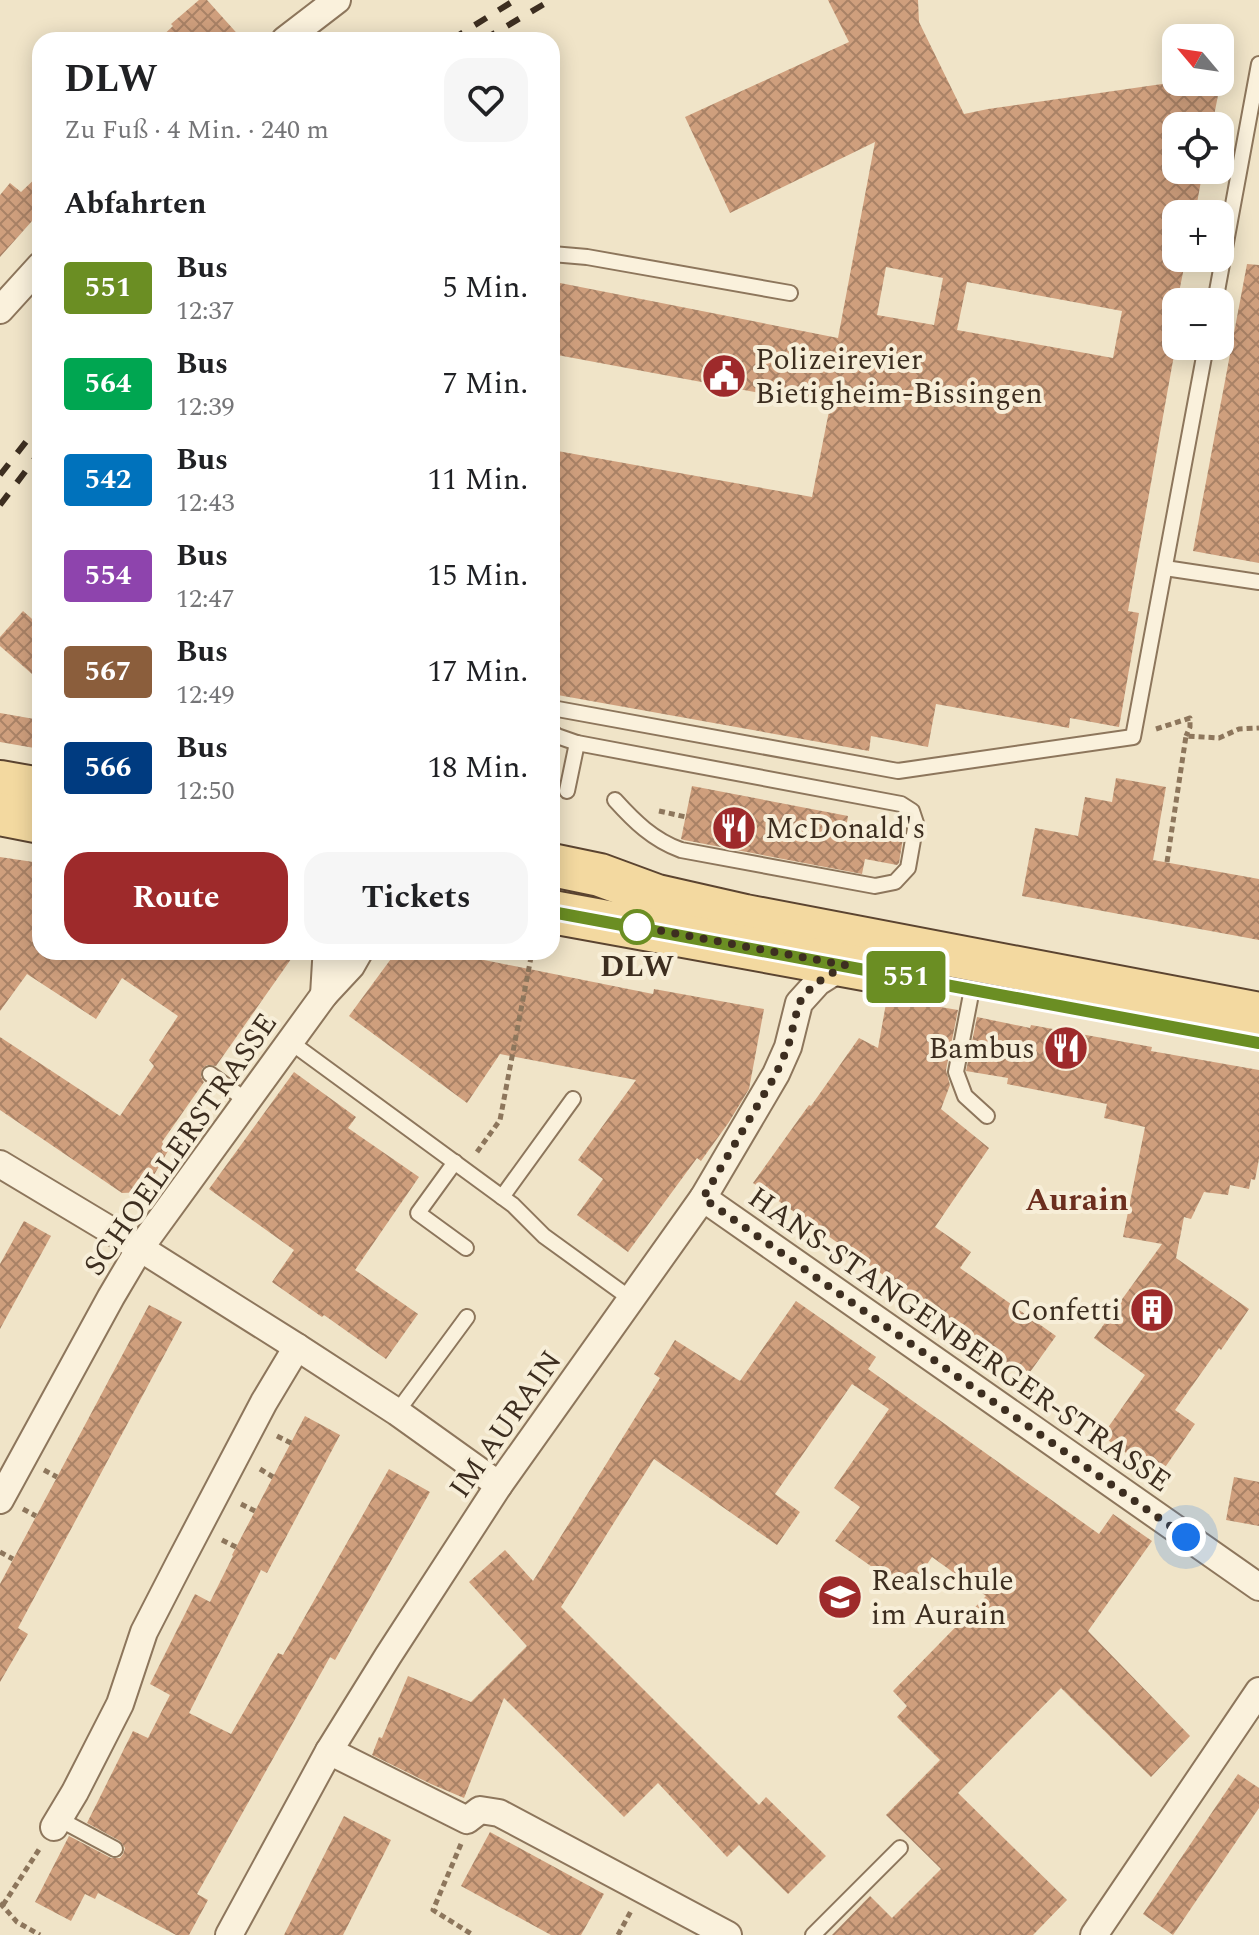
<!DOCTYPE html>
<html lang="de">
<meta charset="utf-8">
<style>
body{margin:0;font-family:Spectral,serif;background:#f6f6f6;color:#202124;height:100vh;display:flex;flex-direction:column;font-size:30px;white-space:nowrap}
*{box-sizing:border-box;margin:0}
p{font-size:26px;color:#757577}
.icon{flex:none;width:44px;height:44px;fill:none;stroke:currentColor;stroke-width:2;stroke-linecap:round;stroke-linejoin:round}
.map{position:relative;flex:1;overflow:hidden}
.panel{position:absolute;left:32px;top:32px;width:528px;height:928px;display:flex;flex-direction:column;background:#fff;border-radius:24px;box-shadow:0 4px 20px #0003}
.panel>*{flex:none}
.badge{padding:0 16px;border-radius:6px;font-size:28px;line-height:52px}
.needle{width:52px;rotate:299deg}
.controls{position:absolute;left:1162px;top:24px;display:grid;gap:16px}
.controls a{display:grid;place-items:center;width:72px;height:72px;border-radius:16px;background:#fff;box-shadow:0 4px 20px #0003;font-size:40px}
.you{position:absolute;width:40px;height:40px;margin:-20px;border:6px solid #fff;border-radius:50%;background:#1a73e8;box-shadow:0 0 0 12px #1a73e833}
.map>.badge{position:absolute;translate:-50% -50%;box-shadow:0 0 0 4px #fff}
h2{padding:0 32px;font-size:30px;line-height:72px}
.round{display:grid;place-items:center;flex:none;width:84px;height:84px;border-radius:24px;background:#f6f6f6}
.summary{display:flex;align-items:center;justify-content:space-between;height:136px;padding:0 32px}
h1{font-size:38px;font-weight:700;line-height:60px}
.button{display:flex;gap:16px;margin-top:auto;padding:16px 32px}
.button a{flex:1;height:92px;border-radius:24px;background:#9e2a2b;color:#fff;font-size:32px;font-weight:700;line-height:92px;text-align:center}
.button a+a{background:#f6f6f6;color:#202124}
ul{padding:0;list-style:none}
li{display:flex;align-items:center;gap:24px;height:96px;padding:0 32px}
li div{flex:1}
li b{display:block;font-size:30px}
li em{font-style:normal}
li .badge{min-width:88px;font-weight:700;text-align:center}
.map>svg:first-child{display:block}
</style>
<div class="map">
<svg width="1259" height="1935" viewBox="0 0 1259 1935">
<defs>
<pattern id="building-cross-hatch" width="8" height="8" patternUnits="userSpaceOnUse" patternTransform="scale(2)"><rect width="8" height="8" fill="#cf9f7d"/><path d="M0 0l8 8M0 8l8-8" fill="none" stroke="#a98266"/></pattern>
</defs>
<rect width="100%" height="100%" fill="#f0e4c8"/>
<g fill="url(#building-cross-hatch)" fill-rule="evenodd">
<polygon points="199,0 207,0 243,40 158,40 173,26 171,24"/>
<path d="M828,0H918L919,22L964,114L988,109L1176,82H1220V75H1222L1212,126H1176V170H1203L1195,214H1176V258H1186L1177,302H1176V344L1128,611L1139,613L1119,727L1070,718L1069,728L936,704L928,747L871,736L869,751L552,694V450L812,497L830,406L552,354V300L555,282L838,338L875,142L730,213L685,117L849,42ZM886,267L943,278L934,325L877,315ZM967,282L1122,311L1113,358L957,330Z"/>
<polygon points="40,174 40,212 0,257 0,195 10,183 21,192"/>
<polygon points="1247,264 1259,265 1259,563 1193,551"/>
<polygon points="23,611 40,626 40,681 0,646 0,637"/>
<polygon points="0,713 40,720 40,749 0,742"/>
<polygon points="1116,778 1166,787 1153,860 1259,879 1259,940 1022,896 1035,828 1078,836 1085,797 1112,802"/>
<polygon points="692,786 848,816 847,822 904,832 899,863 897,865 865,859 862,874 684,840 681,839"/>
<polygon points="0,857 40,863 40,952 296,952 216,1066 207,1065 202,1069 201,1077 204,1082 162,1142 168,1151 144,1192 122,1193 0,1110 0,1037 120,1116 154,1066 149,1060 178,1016 122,978 96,1019 27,974 0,1011"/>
<polygon points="396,952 444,952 653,994 654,989 764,1009 749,1089 729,1122 701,1161 697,1158 628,1252 577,1215 603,1179 578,1160 636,1080 500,1054 467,1103 349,1016"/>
<polygon points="887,998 958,1010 946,1070 950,1085 941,1109 989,1148 935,1227 971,1252 960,1268 1056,1336 1025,1379 905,1293 906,1291 753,1183 809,1105 811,1106 859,1038 878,1048"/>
<polygon points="977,1017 1030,1028 1031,1025 1152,1047 1151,1051 1259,1070 1259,1159 1255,1180 1251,1179 1249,1189 1230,1185 1228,1195 1204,1192 1191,1219 1184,1217 1176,1258 1249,1309 1221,1350 1219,1348 1175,1410 1195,1424 1159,1476 1102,1436 1145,1375 1094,1338 1162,1244 1123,1237 1145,1127 1104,1118 1107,1104 1007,1084 1008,1078 966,1071"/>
<polygon points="294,1072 356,1117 348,1128 419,1177 355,1270 418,1314 386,1359 324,1315 322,1317 272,1282 294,1250 209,1189"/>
<polygon points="24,1221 51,1236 0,1329 0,1264"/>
<polygon points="796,1301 876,1357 868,1369 1099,1534 1113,1514 1152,1541 1088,1631 1190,1736 1151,1777 1061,1688 958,1793 1067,1900 1033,1935 832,1935 870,1896 892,1918 941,1869 886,1815 940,1760 897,1717 907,1706 893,1691 986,1596 932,1557 908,1592 835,1541 860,1507 834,1488 889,1409 852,1384 775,1494 800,1512 777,1545 654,1459 561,1607 759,1805 766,1797 826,1856 788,1894 739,1845 727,1857 658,1783 624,1817 504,1698 464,1798 431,1784 372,1755 379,1737 382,1738 408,1676 471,1702 527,1646 469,1582 505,1550 533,1581 660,1378 654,1374 675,1340 740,1381"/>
<polygon points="149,1305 182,1322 18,1628 28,1634 0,1682 0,1584"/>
<polygon points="305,1416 340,1435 267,1573 261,1570 189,1713 231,1734 278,1653 283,1655 389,1469 430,1492 335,1660 330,1657 197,1894 208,1900 189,1935 176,1935 98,1893 95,1899 85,1894 71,1921 35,1902 69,1836 111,1858 120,1858 123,1854 125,1848 120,1841 87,1823 133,1731 148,1738 170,1695 150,1684 195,1594 210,1602 233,1556 232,1555"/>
<polygon points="1234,1477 1259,1482 1259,1526 1226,1520"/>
<polygon points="1238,1774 1259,1788 1259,1808 1173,1935 1143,1914"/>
<polygon points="344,1816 391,1840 343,1935 284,1935"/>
<polygon points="490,1832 604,1894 581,1935 551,1935 461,1886"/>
</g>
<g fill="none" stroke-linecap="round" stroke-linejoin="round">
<g stroke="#8d765c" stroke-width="18">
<g id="lane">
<polyline points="552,254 587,257 790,293"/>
<polyline points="1215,302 1259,64"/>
<polyline points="1165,568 1259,582"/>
<polyline points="552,708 898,771 1133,737 1206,346"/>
<polyline points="552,732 557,736 577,743 567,791"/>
<path d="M577,743L901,804L912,811L916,823L908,868L895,882L875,886L681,850C653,840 634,821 615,800"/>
<polyline points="972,989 956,1072 965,1096 987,1116"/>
<polyline points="289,1041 513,1205 544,1236 631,1299"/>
<polyline points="210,1074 247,1101"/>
<polyline points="455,1162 418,1213 466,1248"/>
<polyline points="502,1197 573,1099"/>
<polyline points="397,1412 467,1317"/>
<polyline points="59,1819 115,1849"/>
<polyline points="813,1935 900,1848"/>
</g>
</g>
<g stroke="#8d765c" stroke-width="30">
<g id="street">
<polyline points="285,40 337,0"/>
<polyline points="0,310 40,266"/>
<polyline points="324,995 326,962 329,952"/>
<polyline points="0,1164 140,1248 297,1347 397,1412 499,1485"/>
<polyline points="703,1198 1259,1587"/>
<polyline points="0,1500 111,1297 140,1248 324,995 351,966 359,952"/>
<polyline points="329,1751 467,1820 480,1810 499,1813 728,1935"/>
<polyline points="54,1827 75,1792 120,1704 144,1632 180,1562 264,1402 297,1347"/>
<polyline points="229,1935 329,1751 388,1656 499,1485 703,1198 776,1074 788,1047 799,1003 818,982 845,965"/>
<polyline points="1094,1935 1259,1691"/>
</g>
</g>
<g stroke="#5b4430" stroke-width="46">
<g id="primary">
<polyline points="0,782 40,789"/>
<polyline points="0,814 40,822"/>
<polyline points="552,865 600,875 657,896 745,916 1259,1014"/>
<polyline points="552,912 870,970"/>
</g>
</g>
<g stroke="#8d765c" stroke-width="5" stroke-dasharray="6 4" stroke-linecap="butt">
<polyline points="1156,729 1190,718 1190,727 1186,736"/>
<polyline points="659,811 686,817"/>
<polyline points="1167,862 1186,736 1219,738 1239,729 1259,728"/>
<polyline points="477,1152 500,1120 532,952"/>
<polyline points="277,1436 291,1443"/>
<polyline points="260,1469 273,1477"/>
<polyline points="44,1470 57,1477"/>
<polyline points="241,1504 255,1511"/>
<polyline points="23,1509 36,1516"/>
<polyline points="222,1540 236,1547"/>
<polyline points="0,1552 13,1559"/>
<polyline points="461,1844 433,1910 473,1935"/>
<polyline points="0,1903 17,1922 40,1935"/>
<polyline points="3,1905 40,1848"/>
<polyline points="618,1935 631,1911"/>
</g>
<use href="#lane" stroke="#faf1dc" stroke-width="14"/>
<use href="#street" stroke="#faf1dc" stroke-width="26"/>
<use href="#primary" stroke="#f3d9a0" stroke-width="42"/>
<g stroke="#3d2e20" stroke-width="6" stroke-dasharray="14 14" stroke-linecap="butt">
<polyline points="451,40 515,0"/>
<polyline points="483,40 551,0"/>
<polyline points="0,475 40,424"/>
<polyline points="0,505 40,452"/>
</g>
</g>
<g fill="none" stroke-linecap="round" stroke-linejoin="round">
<g stroke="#fff" stroke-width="18">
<polyline id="line" points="552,912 1259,1043"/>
</g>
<use href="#line" stroke="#6b8e23" stroke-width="12"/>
<polyline stroke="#3d2e20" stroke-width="8" stroke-dasharray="0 14.4" points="637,927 635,926 845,965 818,982 807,992 799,1003 788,1047 776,1074 703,1198 1186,1537"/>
</g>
<defs>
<g id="civic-disc" transform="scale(2.3)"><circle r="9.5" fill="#9e2a2b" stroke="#f7eed8"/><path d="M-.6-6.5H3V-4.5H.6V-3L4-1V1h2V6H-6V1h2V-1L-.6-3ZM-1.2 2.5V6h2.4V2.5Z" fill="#fff"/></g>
<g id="restaurant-disc" transform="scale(2.3)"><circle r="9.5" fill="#9e2a2b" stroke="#f7eed8"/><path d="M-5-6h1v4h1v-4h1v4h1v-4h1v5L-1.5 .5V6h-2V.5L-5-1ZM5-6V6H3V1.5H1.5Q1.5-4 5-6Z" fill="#fff"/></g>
<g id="building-disc" transform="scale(2.3)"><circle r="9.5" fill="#9e2a2b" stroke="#f7eed8"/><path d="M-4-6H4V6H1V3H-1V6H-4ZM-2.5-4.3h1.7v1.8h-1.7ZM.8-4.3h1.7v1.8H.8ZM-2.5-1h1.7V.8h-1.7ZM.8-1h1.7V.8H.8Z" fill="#fff"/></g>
<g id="school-disc" transform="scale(2.3)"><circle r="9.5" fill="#9e2a2b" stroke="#f7eed8"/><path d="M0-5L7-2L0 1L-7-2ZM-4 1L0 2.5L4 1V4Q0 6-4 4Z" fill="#fff"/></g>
</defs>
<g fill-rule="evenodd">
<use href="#civic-disc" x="724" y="376"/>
<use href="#restaurant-disc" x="734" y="828"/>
<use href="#restaurant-disc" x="1066" y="1048"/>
<use href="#building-disc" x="1152" y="1310"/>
<use href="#school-disc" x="840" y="1597"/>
</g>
<circle fill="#fff" stroke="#6b8e23" stroke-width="4" cx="637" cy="927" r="16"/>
<g text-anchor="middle" stroke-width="8" stroke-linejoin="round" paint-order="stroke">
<g font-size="30" fill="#3d2e20" stroke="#f7eed8" text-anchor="start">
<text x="755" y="369">Polizeirevier<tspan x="755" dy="34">Bietigheim-Bissingen</tspan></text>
<text x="765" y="838">McDonald's</text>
<text x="1035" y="1058" text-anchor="end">Bambus</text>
<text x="1121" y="1320" text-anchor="end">Confetti</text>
<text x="871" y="1590">Realschule<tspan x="871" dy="34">im Aurain</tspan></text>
</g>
<g font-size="30" font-weight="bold" fill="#3d2e20" stroke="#f7eed8">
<text x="637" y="976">DLW</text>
</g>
<g font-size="30" fill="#3d2e20" stroke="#f7eed8">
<text transform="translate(180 1144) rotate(-55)" y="10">SCHOELLERSTRASSE</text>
<text transform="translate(960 1339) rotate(35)" y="10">HANS-STANGENBERGER-STRASSE</text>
<text transform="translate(505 1424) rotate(-55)" y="10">IM AURAIN</text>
</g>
<g font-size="32" font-weight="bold" fill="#6b2e1e" stroke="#f7eed8">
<text x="1077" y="1210">Aurain</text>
</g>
</g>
</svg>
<div class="controls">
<a><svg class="needle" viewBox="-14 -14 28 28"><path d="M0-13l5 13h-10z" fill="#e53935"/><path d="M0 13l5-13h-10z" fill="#757577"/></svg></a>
<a><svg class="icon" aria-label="locate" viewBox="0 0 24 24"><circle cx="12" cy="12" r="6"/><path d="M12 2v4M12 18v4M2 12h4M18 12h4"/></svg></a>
<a>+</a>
<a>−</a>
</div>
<div class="you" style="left:1186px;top:1537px"></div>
<b class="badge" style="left:906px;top:977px;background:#6b8e23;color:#fff">551</b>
<section class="panel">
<div class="summary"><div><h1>DLW</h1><p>Zu Fuß · 4 Min. · 240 m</p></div><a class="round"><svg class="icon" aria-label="heart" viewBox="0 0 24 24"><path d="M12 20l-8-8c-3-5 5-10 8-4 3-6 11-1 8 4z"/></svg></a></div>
<h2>Abfahrten</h2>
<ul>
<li><span class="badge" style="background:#6b8e23;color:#fff">551</span><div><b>Bus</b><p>12:37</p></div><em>5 Min.</em></li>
<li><span class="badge" style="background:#00a651;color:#fff">564</span><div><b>Bus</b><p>12:39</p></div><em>7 Min.</em></li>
<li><span class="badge" style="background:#0072bc;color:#fff">542</span><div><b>Bus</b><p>12:43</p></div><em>11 Min.</em></li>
<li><span class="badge" style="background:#8e44ad;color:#fff">554</span><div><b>Bus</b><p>12:47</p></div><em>15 Min.</em></li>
<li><span class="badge" style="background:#8b5e3c;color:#fff">567</span><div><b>Bus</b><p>12:49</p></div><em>17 Min.</em></li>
<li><span class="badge" style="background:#003b80;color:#fff">566</span><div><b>Bus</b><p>12:50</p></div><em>18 Min.</em></li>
</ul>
<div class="button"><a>Route</a><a>Tickets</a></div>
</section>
</div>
